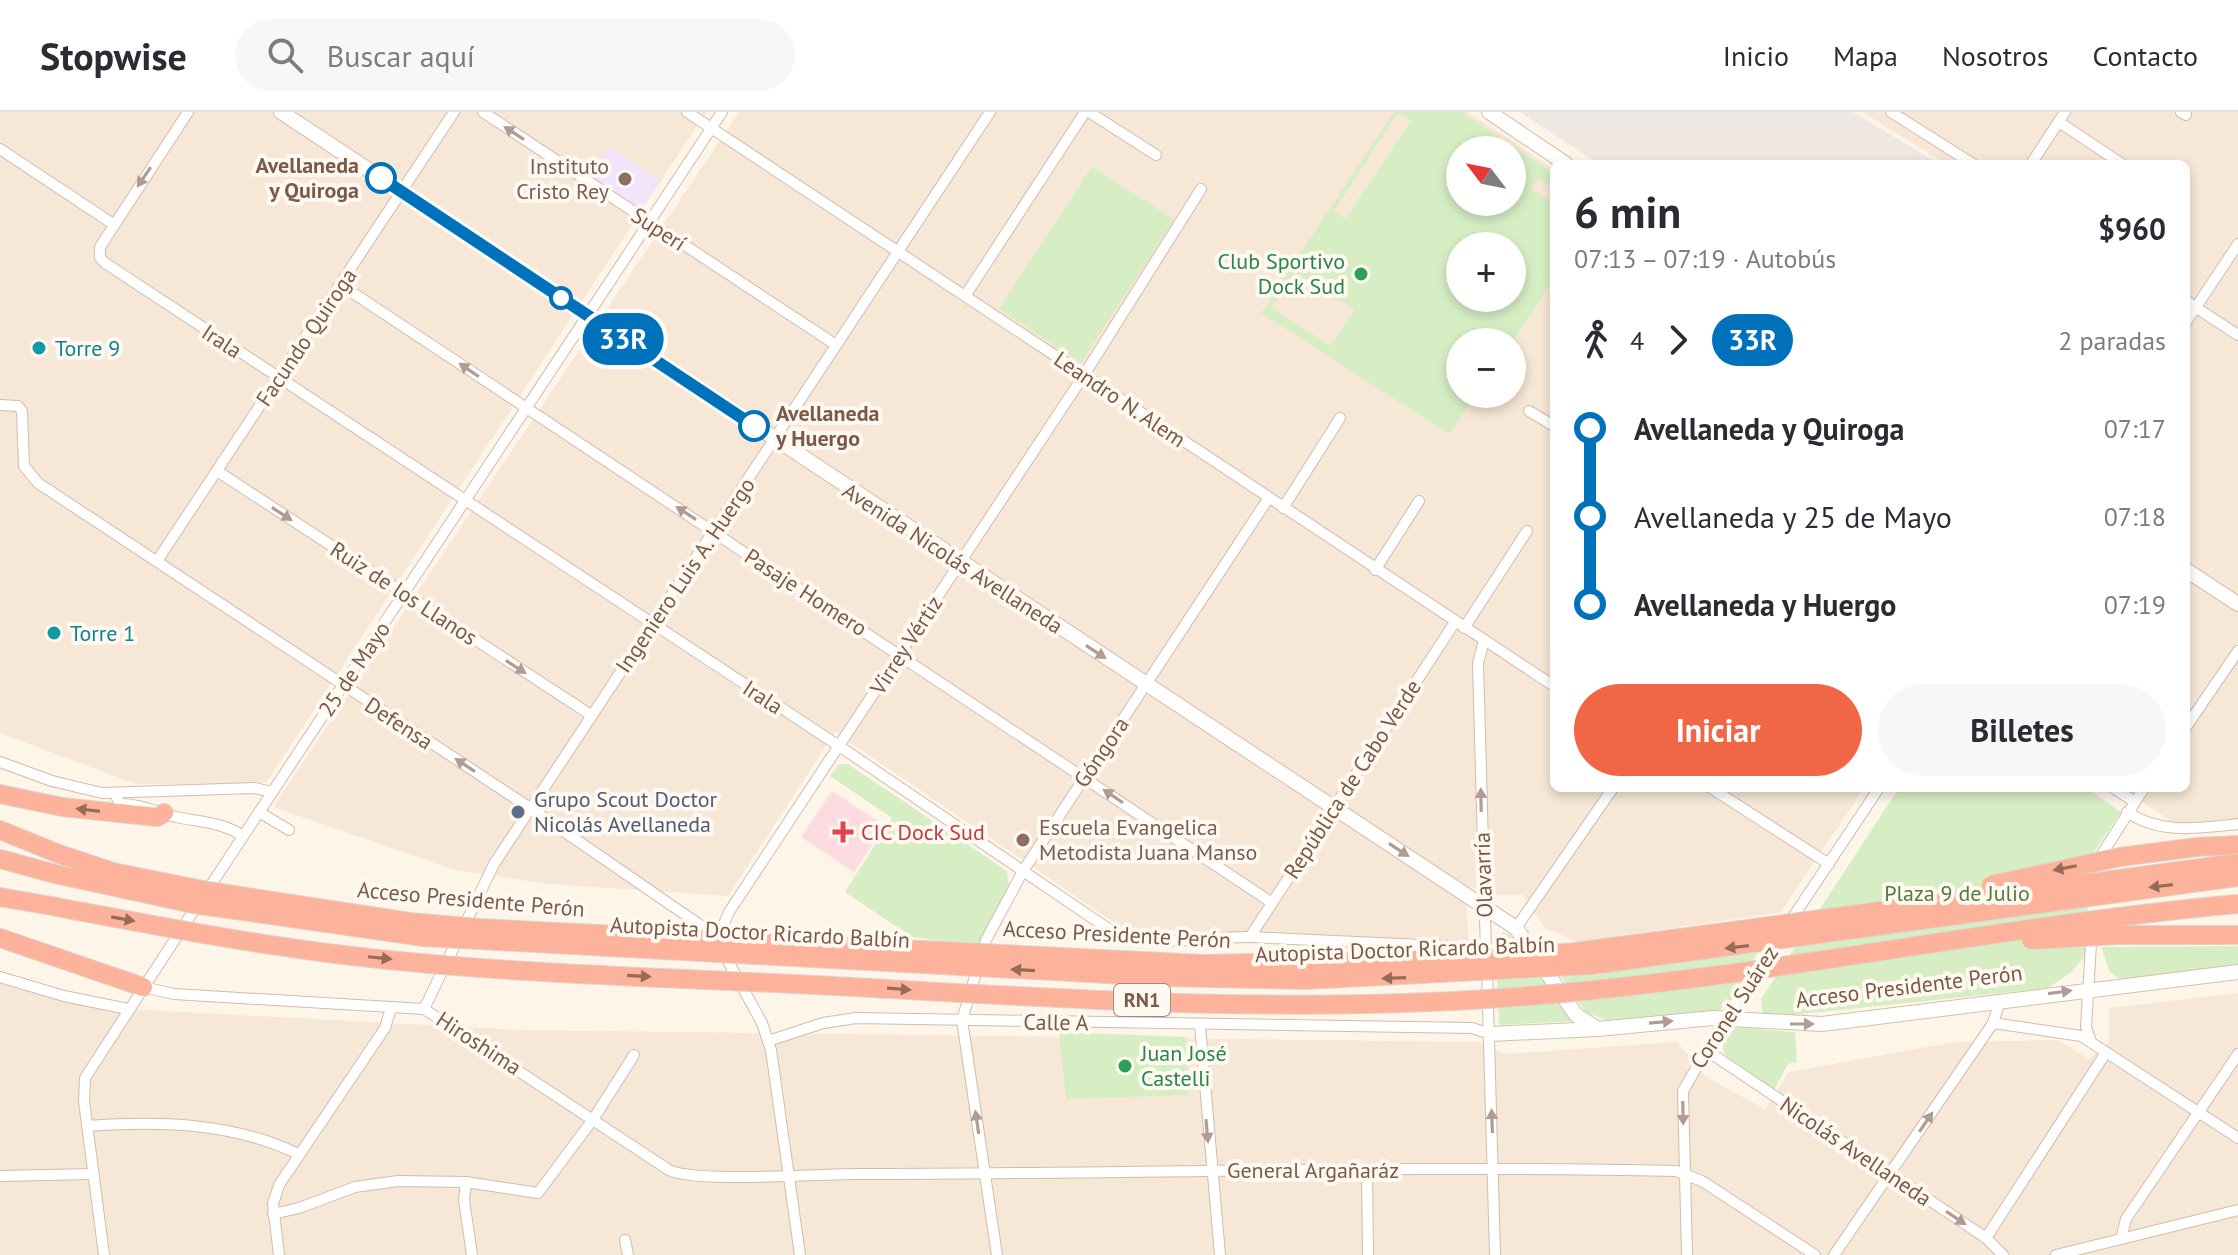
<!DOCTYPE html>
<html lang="es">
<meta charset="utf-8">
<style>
body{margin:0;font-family:"PT Sans",sans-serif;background:#f7f7f7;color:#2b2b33;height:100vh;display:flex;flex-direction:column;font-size:30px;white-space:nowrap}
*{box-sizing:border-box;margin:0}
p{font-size:26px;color:#7c7c81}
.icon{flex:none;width:44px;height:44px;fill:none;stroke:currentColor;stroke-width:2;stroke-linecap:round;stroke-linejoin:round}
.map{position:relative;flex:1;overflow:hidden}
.panel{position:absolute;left:1550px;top:48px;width:640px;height:632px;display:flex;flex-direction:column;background:#fff;border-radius:12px;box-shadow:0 4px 12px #0003}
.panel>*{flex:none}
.badge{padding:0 16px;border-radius:26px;font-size:28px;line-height:52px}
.needle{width:52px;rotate:302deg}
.buttons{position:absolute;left:1446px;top:24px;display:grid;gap:16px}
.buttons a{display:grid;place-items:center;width:80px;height:80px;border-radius:50%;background:#fff;box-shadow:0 4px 12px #0003;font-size:40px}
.map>.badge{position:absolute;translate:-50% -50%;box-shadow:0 0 0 4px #fff}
.legs{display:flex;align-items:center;gap:12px;height:88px;padding:0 24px;font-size:26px}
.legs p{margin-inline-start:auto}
.summary{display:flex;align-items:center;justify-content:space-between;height:136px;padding:0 24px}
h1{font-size:44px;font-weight:600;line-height:60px}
.cta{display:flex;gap:16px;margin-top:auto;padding:16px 24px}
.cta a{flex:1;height:92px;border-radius:48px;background:#f16645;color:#fff;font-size:32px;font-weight:600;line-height:92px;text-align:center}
.cta a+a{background:#f7f7f7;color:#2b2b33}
ul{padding:0 24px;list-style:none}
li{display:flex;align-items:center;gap:28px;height:88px;font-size:30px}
li i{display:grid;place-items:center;width:12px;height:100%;margin:0 10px;background:currentColor}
li i::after{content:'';width:20px;height:20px;margin:-10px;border:6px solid;border-radius:50%;background:#fff}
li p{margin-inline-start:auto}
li:first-child i{background:linear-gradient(#0000 50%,currentColor 0)}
li:last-child i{background:linear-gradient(currentColor 50%,#0000 0)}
header{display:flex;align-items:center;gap:48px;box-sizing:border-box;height:112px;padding:0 40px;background:#fff;border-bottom:2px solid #e1e1e2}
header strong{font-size:38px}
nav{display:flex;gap:44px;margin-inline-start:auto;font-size:28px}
.search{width:560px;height:72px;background:#f7f7f7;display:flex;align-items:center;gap:20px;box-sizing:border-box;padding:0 28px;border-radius:44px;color:#7c7c81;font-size:30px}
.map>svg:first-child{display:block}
</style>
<header>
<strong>Stopwise</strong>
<div class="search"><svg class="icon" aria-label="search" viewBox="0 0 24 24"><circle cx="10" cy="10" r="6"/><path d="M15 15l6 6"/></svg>Buscar aquí</div>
<nav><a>Inicio</a><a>Mapa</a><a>Nosotros</a><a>Contacto</a></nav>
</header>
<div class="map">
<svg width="2238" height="1143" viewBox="0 0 2238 1143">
<rect width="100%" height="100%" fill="#fef5e9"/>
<g fill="#f7e7d6" fill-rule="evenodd">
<polygon points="0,0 706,0 266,671 136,672 0,621"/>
<path d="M739,0H1468L1554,57V676H1864L1781,800L1578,830L1545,816L1523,783H1499L1465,774L1469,831L1122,816L835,620L728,784L548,772L455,758L273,695ZM1460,38H1512V90H1460ZM1460,134H1512V186H1460ZM1460,230H1512V282H1460Z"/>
<polygon points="1862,0 2238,0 2238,709 2178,714 2122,676 2186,676 2186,52 1946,52"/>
<polygon points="0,865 128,897 518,918 1479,930 1505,942 1677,930 1706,965 1765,997 1789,960 1955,930 2058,928 2089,947 2109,931 2109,896 2238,881 2238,1143 0,1143"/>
</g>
<polygon fill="#efe8e2" points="1520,0 1853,0 1939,52 1599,52"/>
<polygon fill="#f2e5fb" points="610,35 660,69 643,95 636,95 590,64"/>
<polygon fill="#fddbe0" points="832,679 885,714 854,760 801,725"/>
<g fill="#d7eec5" fill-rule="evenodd">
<path d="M1394,0H1461L1554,61V77L1538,67L1531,77L1554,92V167L1512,230H1460V282H1477L1449,322L1261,201ZM1398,1L1411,9L1345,107L1334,99ZM1512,38V90H1460V38ZM1460,134H1512V186H1460ZM1295,160L1354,198L1331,234L1272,196Z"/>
<polygon points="1092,54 1174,108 1081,251 999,197"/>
<polygon points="839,652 848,652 1007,759 1009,773 979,834 912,825 845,780 892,706 830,664"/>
<polygon points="1899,676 2086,676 2121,700 2094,740 2089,763 2087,842 2070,861 2048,876 1763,906 1761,887"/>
<polygon points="1774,811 1731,888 1716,901 1606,908 1585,900 1545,840"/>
<polygon points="1503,820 1518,827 1576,909 1499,913 1496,826"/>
<polygon points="2238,834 2238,854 2121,867 2110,860 2101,835"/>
<polygon points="1732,915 1795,920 1797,950 1788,952 1774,978 1724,942 1722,929"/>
<polygon points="1059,920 1185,925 1189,983 1066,987"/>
</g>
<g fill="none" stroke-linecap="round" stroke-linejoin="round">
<g stroke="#d2bcac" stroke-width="12">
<g id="street">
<path d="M188,0L100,135V146L105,151L839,634L1110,818C1146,838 1210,824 1251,825C1329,828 1407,833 1486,836"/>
<polyline points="483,0 836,233"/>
<polyline points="687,0 1554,574"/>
<polyline points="1089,0 1156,43"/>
<polyline points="1891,0 1973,52"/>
<polyline points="2181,0 2186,3"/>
<polyline points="2059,10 2122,52"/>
<polyline points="0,37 113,112"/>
<polyline points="2031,52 2065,0"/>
<polyline points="341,173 1271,790"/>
<polyline points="965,184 1085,0"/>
<polyline points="2186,189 2238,223"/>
<polyline points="2186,210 2238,132"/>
<polyline points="0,293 18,294 22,299 24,354 38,371 530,696 700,813 717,829 762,911 771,938 800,1143"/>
<polyline points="1529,299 1554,314"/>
<polyline points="217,359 591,603"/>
<polyline points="1283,396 1340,306"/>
<polyline points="157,449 454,0"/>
<polyline points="1375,458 1419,389"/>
<polyline points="1464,516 1527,419"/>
<polyline points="1484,529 1478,551 1486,841"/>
<polyline points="2186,615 2238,539"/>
<polyline points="0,650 52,669 102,681 254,676 273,680"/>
<polyline points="1711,676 1829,752"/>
<polyline points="2113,676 2135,690"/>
<path d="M115,682L120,692C141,692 156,700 176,705C200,710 222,710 243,724"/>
<polyline points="259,700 289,718"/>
<path d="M2127,700C2161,723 2200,716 2238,712"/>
<polyline points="2102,742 2144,676"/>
<polyline points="207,779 722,0"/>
<polyline points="1789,811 1879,676"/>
<polyline points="1516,816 1613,676"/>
<polyline points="1250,825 1455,510"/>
<polyline points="717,828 729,800 1084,263 1201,77"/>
<polyline points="1487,857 1495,1143"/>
<polyline points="0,865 64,884 128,897"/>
<path d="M143,875L174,882L424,897L669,1058C694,1071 817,1062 854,1062C1128,1062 1402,1053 1676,1059L1702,1069L1815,1143"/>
<polyline points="424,897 494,752 990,0"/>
<polyline points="1993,911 2081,924 2238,1026"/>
<polyline points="1200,914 1220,1143"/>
<polyline points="768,929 823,911 856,906 1472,916 1490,922"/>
<polyline points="2091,930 2086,915 2091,832"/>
<polyline points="1706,938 1986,1126 2003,1143"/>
<path d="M87,1014C158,1009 232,1010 298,1042"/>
<polyline points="1367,1057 1368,1143"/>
<polyline points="0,1064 92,1062"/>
<polyline points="466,1070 464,1088 472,1143"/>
<polyline points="273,1102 299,1096 355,1075 398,1069 466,1070 538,1081 594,1006 634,943"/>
<polyline points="1986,1126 2105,942"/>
<polyline points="2121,1127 2126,1107 2238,942"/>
<polyline points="625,1128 628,1143"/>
<polyline points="104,1143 84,989 85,966 198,792"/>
<polyline points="279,1143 273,1092 279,1073 385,916 391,896"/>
<polyline points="997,1143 962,908 986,828 1023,759 1268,387"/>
<polyline points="1687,1143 1683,979 1725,906 1778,827"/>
<polyline points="1834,1143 1993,911 2000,889"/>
<polyline points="2056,1143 2238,1098"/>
</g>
</g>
<g stroke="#d8beac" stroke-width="16">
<g id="secondary">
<polyline points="281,0 1516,816 1576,903 1598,917"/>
<polyline points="1489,0 1566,52"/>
<polyline points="2186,458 2238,492"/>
<polyline points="1490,922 1598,917 1713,906 1822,912 2238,860"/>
</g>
</g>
<g stroke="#ddd4d0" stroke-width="20">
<g id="highway">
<polyline points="0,682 62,695 157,705 164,701"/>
<polyline points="0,718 59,742"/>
<polyline points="2197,735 2238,733"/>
<polyline points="0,747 55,762"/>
<polyline points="0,785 46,793"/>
<polyline points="0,826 143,875"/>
</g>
</g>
<use href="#street" stroke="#fff" stroke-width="10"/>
<use href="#secondary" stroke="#fff" stroke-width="14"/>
<use href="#highway" stroke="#fcb29b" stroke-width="18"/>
<g stroke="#ddd4d0" stroke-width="20" stroke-linecap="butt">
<g id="highway-bridge">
<polyline points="59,742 113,760 208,779 410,810 479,816 1202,852 1488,847 1575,840 2238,751"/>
<polyline points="55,762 193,792 424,825 1163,865 1306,868 1591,853 2238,765"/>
<polyline points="1991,773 2120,745 2197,735"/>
<path d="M46,793C148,812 249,832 352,844C524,864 699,866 871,876C1081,888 1293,901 1502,886C1749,869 1992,814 2238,792"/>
<polyline points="2031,828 2117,823 2238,823"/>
</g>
</g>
<use href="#highway-bridge" stroke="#fcb29b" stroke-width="18"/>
</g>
<defs><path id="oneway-solid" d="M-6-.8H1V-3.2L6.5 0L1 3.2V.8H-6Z" transform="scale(2)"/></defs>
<g fill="#b09c92">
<use href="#oneway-solid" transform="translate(514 21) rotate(-147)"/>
<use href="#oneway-solid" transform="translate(144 65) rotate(124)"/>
<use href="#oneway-solid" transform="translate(469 258) rotate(-146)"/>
<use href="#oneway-solid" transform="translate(686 401) rotate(-147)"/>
<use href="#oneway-solid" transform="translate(282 402) rotate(33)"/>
<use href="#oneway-solid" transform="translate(1096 540) rotate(33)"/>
<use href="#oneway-solid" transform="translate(516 555) rotate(33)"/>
<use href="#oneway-solid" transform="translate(465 653) rotate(-147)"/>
<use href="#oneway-solid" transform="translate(1113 684) rotate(-146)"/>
<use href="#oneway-solid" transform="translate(1481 688) rotate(-91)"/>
<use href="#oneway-solid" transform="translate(1399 738) rotate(33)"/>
<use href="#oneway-solid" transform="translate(2060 880) rotate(-8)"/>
<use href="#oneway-solid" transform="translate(1661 910) rotate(-5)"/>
<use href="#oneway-solid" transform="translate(1802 912)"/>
<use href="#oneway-solid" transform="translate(1683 1001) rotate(89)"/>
<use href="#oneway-solid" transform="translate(1492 1009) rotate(-92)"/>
<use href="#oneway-solid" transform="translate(977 1010) rotate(-98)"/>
<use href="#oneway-solid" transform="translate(1926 1010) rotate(-56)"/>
<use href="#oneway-solid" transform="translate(1207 1019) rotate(85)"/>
<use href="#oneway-solid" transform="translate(1956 1106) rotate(34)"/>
</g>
<g fill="#966c59">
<use href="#oneway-solid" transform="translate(88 698) rotate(-173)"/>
<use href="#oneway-solid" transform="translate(2065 756) rotate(169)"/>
<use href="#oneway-solid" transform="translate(2161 774) rotate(173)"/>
<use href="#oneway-solid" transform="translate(123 807) rotate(10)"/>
<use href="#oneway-solid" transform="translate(1737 835) rotate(173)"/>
<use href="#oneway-solid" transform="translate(380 846) rotate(6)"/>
<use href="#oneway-solid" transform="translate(1023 858) rotate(-177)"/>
<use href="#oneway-solid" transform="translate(639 864) rotate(3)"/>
<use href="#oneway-solid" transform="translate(1394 866) rotate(178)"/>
<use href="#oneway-solid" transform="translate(899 877) rotate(4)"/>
</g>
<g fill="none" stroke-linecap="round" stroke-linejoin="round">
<g stroke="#fff" stroke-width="18">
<polyline id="line-1" points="381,66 754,314"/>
</g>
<use href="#line-1" stroke="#0072bc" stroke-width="12"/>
</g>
<g fill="#fff" stroke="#0072bc" stroke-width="4">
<circle cx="381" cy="66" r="14"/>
<circle cx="561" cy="186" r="10"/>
<circle cx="754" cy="314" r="14"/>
</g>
<g fill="#8d6e63" stroke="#fff9f1" stroke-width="3">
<circle cx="625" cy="67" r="8"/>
<circle cx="1023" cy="728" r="8"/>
</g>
<g fill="#2e9e5b" stroke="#fff9f1" stroke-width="3">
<circle cx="1361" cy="162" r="8"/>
<circle cx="1125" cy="954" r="8"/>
</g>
<g fill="#0f9aa8" stroke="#fff9f1" stroke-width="3">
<circle cx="39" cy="236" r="8"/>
<circle cx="54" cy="521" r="8"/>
</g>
<circle fill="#5c6f8a" stroke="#fff9f1" stroke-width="3" cx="518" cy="700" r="8"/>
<path fill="#e0444e" stroke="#fff9f1" stroke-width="3" d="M839 708h8v8h8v8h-8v8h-8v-8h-8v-8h8z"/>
<g text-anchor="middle" stroke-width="8" stroke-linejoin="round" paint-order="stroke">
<rect fill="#fff9f1" stroke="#a38a7b" stroke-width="2" x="1114" y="872" width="56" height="32" rx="6"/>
<g font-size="20" font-weight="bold" fill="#7c5a49">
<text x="1142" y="895">RN1</text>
</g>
<g font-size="22" font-weight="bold" fill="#7c5a49" stroke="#fff9f1" text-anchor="end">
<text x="359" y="61">Avellaneda<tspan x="359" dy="25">y Quiroga</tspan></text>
<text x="776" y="309" text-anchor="start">Avellaneda<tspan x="776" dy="25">y Huergo</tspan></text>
</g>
<g font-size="22" fill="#785e54" stroke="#fff9f1" text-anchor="end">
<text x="609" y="62">Instituto<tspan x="609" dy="25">Cristo Rey</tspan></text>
<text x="1039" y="723" text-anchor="start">Escuela Evangelica<tspan x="1039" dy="25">Metodista Juana Manso</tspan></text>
</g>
<g font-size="22" fill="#7c5a49" stroke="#fff9f1">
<text transform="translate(659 117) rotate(33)" y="8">Superí</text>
<text transform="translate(306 225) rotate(-56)" y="8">Facundo Quiroga</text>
<text transform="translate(222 229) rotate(33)" y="8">Irala</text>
<text transform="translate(1120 287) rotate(34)" y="8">Leandro N. Alem</text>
<text transform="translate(953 446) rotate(33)" y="8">Avenida Nicolás Avellaneda</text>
<text transform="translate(685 463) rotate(-56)" y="8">Ingeniero Luis A. Huergo</text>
<text transform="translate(806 480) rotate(33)" y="8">Pasaje Homero</text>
<text transform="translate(404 481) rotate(33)" y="8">Ruiz de los Llanos</text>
<text transform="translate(906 533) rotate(-57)" y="8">Virrey Vértiz</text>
<text transform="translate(354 557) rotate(-56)" y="8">25 de Mayo</text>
<text transform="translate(763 585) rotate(33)" y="8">Irala</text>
<text transform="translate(399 611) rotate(33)" y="8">Defensa</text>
<text transform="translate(1101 640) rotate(-56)" y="8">Góngora</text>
<text transform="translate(1352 667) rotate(-57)" y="8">República de Cabo Verde</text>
<text transform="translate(1483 763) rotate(-92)" y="8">Olavarría</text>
<text transform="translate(471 787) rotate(5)" y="8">Acceso Presidente Perón</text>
<text transform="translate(760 820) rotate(3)" y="8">Autopista Doctor Ricardo Balbín</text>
<text transform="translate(1117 822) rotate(3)" y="8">Acceso Presidente Perón</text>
<text transform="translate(1405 837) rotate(-2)" y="8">Autopista Doctor Ricardo Balbín</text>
<text transform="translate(1909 874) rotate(-7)" y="8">Acceso Presidente Perón</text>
<text transform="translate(1734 895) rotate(-57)" y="8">Coronel Suárez</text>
<text transform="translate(1056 910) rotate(1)" y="8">Calle A</text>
<text transform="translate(479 931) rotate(33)" y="8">Hiroshima</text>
<text transform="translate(1856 1039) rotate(34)" y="8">Nicolás Avellaneda</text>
<text x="1313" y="1066">General Argañaráz</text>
</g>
<g font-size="22" fill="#27864d" stroke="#fff9f1" text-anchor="end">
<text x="1345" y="157">Club Sportivo<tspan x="1345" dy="25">Dock Sud</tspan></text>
<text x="1141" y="949" text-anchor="start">Juan José<tspan x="1141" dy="25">Castelli</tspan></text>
</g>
<g font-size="22" fill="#0d838f" stroke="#fff9f1" text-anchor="start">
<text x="55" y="244">Torre 9</text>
<text x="70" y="529">Torre 1</text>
</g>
<g font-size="22" fill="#4e5e75" stroke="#fff9f1" text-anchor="start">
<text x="534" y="695">Grupo Scout Doctor<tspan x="534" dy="25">Nicolás Avellaneda</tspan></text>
</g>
<g font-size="22" fill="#be3a42" stroke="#fff9f1" text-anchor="start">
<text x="861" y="728">CIC Dock Sud</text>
</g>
<g font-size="22" fill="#527c3d" stroke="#fff9f1">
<text x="1957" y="789">Plaza 9 de Julio</text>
</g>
</g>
</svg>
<div class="buttons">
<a><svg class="needle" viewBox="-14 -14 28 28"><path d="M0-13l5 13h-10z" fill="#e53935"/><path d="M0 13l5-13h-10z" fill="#7c7c81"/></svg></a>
<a>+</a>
<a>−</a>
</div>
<b class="badge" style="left:623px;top:227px;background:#0072bc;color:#fff">33R</b>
<section class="panel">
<div class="summary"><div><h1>6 min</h1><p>07:13 – 07:19 · Autobús</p></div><b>$960</b></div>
<div class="legs"><svg class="icon" aria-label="walk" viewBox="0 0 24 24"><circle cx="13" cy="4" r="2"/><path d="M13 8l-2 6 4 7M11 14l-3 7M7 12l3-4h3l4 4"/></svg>4<svg class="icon" aria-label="forward" viewBox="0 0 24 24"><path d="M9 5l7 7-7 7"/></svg><b class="badge" style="background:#0072bc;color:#fff">33R</b><p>2 paradas</p></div>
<ul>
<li><i style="color:#0072bc"></i><b>Avellaneda y Quiroga</b><p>07:17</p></li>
<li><i style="color:#0072bc"></i><span>Avellaneda y 25 de Mayo</span><p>07:18</p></li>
<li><i style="color:#0072bc"></i><b>Avellaneda y Huergo</b><p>07:19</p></li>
</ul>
<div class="cta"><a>Iniciar</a><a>Billetes</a></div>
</section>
</div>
